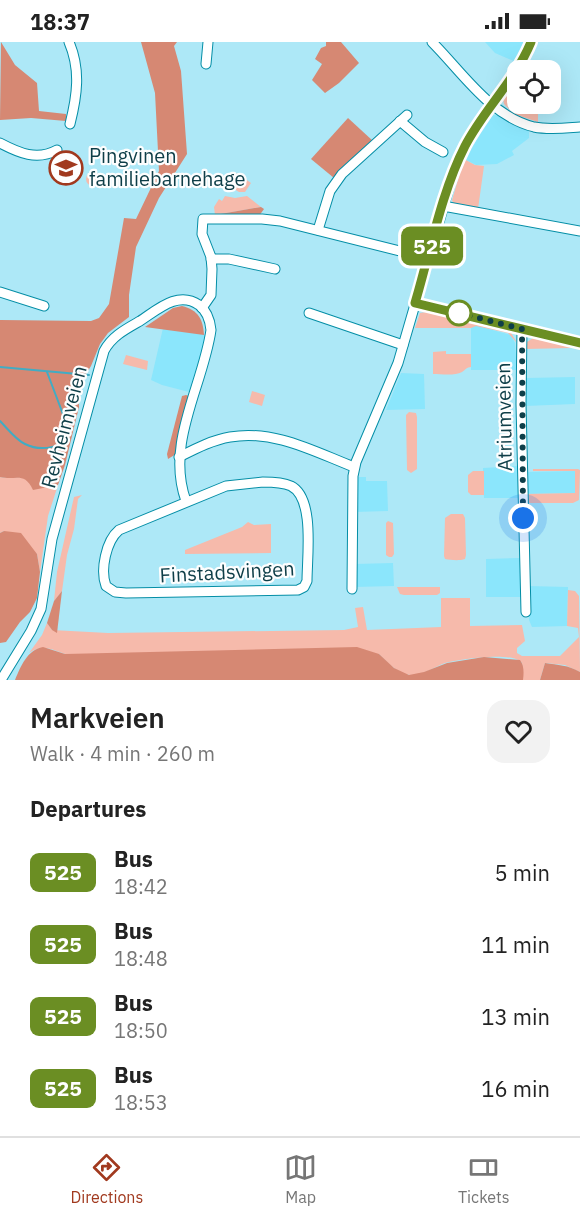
<!DOCTYPE html>
<meta charset="utf-8">
<style>
body{margin:0;font-family:"IBM Plex Sans",sans-serif;background:#f2f2f2;color:#222;height:100vh;display:flex;flex-direction:column;font-size:22px;white-space:nowrap}
*{box-sizing:border-box;margin:0}
p{font-size:20px;color:#767676}
.icon{flex:none;width:33px;height:33px;fill:none;stroke:currentColor;stroke-width:2;stroke-linecap:round;stroke-linejoin:round}
.map{position:relative;height:638px;overflow:hidden}
.panel{display:flex;flex-direction:column;background:#fff;flex:1}
.panel>*{flex:none}
.badge{padding:0 12px;border-radius:9px;font-size:21px;line-height:39px}
.controls{position:absolute;left:507px;top:18px;display:grid;gap:12px}
.controls a{display:grid;place-items:center;width:54px;height:54px;border-radius:12px;background:#fff;box-shadow:0 6px 24px #0002;font-size:30px}
.you{position:absolute;width:30px;height:30px;margin:-15px;border:4px solid #fff;border-radius:50%;background:#1a73e8;box-shadow:0 0 0 9px #1a73e833}
.map>.badge{position:absolute;translate:-50% -50%;box-shadow:0 0 0 3px #fff}
h2{padding:0 30px;font-size:22px;line-height:54px}
.round{display:grid;place-items:center;flex:none;width:63px;height:63px;border-radius:18px;background:#f2f2f2}
.headline{display:flex;align-items:center;justify-content:space-between;height:102px;padding:0 30px}
h1{font-size:28px;font-weight:600;line-height:45px}
ul{padding:0;list-style:none}
li{display:flex;align-items:center;gap:18px;height:72px;padding:0 30px}
li div{flex:1}
li b{display:block;font-size:22px}
li em{font-style:normal}
li .badge{min-width:66px;font-weight:700;text-align:center}
.status{display:flex;justify-content:space-between;align-items:center;height:42px;padding:0 30px;background:#fff;direction:ltr}
.status svg{height:16px;fill:currentColor}
.tab-bar{display:flex;justify-content:space-around;align-items:center;height:84px;border-top:2px solid #e0e0e0;background:#fff;font-size:16px;color:#767676}
.tab-bar a{display:grid;justify-items:center;gap:3px}
.tab-bar .on{color:#a1391e}
.map>svg:first-child{display:block}
</style>
<div class="status"><b>18:37</b><svg viewBox="0 0 49 12"><path d="M0 12V9h3v3zM5 12V6h3v6zM10 12V3h3v9zM15 12V0h3v12zM26 1h20v11H26zM47 4h2v5h-2z"/></svg></div>
<div class="map">
<svg width="580" height="638" viewBox="0 0 580 638">
<rect width="100%" height="100%" fill="#ade8f7"/>
<g fill="#8be6fc">
<polygon points="485,0 524,0 516,20 495,11"/>
<polygon points="493,73 503,74 529,88 529,96 512,109 514,113 497,122 476,123 464,117"/>
<polygon points="474,283 511,293 515,301 517,328 471,328 471,286"/>
<polygon points="163,286 207,293 189,350 162,343 151,338"/>
<polygon points="401,331 424,332 425,367 386,368"/>
<polygon points="575,335 575,362 525,364 526,336"/>
<polygon points="519,424 520,458 518,456 484,456 483,426"/>
<polygon points="575,429 575,451 525,452 525,430"/>
<polygon points="355,435 366,435 366,439 387,439 388,469 354,470"/>
<polygon points="520,516 521,555 486,555 486,517"/>
<polygon points="393,521 394,544 355,545 355,522"/>
<polygon points="528,544 568,545 567,584 532,585 529,578"/>
</g>
<g fill="#f6baab">
<polygon points="517,40 518,62 538,62 538,80 514,72 504,62 503,57"/>
<polygon points="464,117 475,123 484,124 478,167 454,163 452,158"/>
<circle cx="93" cy="137" r="7"/>
<polygon points="237,131 251,141 245,150 239,150 228,143"/>
<polygon points="225,154 235,156 247,154 261,165 215,173 214,165 219,157 222,159"/>
<polygon points="426,270 510,289 517,301 508,291 476,284 471,286 415,286 420,271"/>
<polygon points="533,296 573,305 572,306 525,307 527,300"/>
<path d="M446,309V312H471V325C467,325 465,328 462,330C455,334 441,332 433,332V310Z"/>
<polygon points="126,313 148,319 147,328 123,322"/>
<polygon points="252,349 265,353 262,364 249,360"/>
<polygon points="409,370 416,371 417,375 417,427 411,431 407,428 406,373"/>
<polygon points="533,427 578,427 580,428 579,458 573,461 528,461 525,452 575,451 575,429 533,429"/>
<polygon points="473,429 484,429 484,453 471,453 468,450 468,433"/>
<path d="M0,435C8,437 18,434 25,436C39,441 42,448 58,443L48,474L40,530L37,512L4,489L0,491Z"/>
<polygon points="82,453 78,457 74,487 67,513 62,549 54,559 57,530 74,455"/>
<path d="M451,472H463L465,476L466,513L465,517C459,519 451,518 445,517L444,514L445,476Z"/>
<polygon points="388,479 393,481 394,512 392,515 389,515 386,513 386,481"/>
<polygon points="248,480 254,483 271,482 271,511 185,512 185,508 242,485"/>
<polygon points="397,545 440,545 440,551 437,553 404,553 400,552"/>
<path d="M568,548L575,549L579,554L580,630L565,623L545,621L540,638H523L522,621C513,609 460,617 445,621C434,625 422,634 410,633C398,632 387,620 379,612H65C51,607 41,602 29,611L42,593L47,581L52,588L108,591L344,588L358,585L355,566L363,565L367,588L441,585V556H470V584L522,583L525,599L517,606V611L522,614H560L579,595L578,586L567,584Z"/>
</g>
<g fill="#d68873">
<polygon points="1,0 15,23 37,41 39,69 66,72 66,79 31,76 0,78"/>
<path d="M141,0H177L174,4L181,29L187,112L159,156L136,205L129,253V275L108,291L100,302L91,324L78,345L79,365L65,423L58,443L33,448C24,429 16,439 0,435V278L91,279L99,276L109,262L124,176L136,177L159,129L155,51Z"/>
<polygon points="326,0 341,0 359,21 339,41 325,51 312,38 322,22 315,17 321,6 326,4"/>
<polygon points="348,76 373,99 334,136 311,117"/>
<polygon points="261,165 264,167 259,174 215,173"/>
<path d="M182,264C198,268 203,277 204,293L145,285L173,266Z"/>
<polygon points="186,353 189,354 176,412 168,417 167,412 182,354"/>
<polygon points="4,489 21,491 37,512 40,530 37,556 30,570 20,580 6,600 0,601 0,491"/>
<polygon points="62,549 57,591 52,588 47,581 54,559"/>
<path d="M43,605L65,612L357,605L379,612L394,626L409,633L424,630L447,621L484,615L520,618C524,623 524,631 523,638H15C21,624 27,608 43,605Z"/>
<path d="M545,621C558,623 568,623 580,630V638H540Z"/>
</g>
<g fill="none" stroke-linecap="round" stroke-linejoin="round">
<g stroke="#41acc4" stroke-width="2">
<polyline points="0,325 89,333"/>
<path d="M0,379C7,386 16,398 25,402C39,409 67,408 69,388L47,330"/>
</g>
<g stroke="#048ea6" stroke-width="11">
<g id="minor">
<path d="M69,0C81,28 77,54 70,82"/>
<path d="M432,0C462,30 490,74 534,85C549,88 565,86 580,85"/>
<polyline points="206,22 208,0"/>
<polyline points="400,79 425,100 443,110"/>
<path d="M0,101C19,111 37,119 57,108"/>
<polyline points="443,164 580,189"/>
<polyline points="318,188 330,149 342,132 407,73"/>
<polyline points="211,217 229,217 275,227"/>
<polyline points="0,250 44,264"/>
<polyline points="415,261 580,301"/>
<polyline points="202,266 211,253 212,227 211,215 202,192 203,177 262,177 280,179 428,216"/>
<polyline points="309,271 403,303"/>
<polyline points="522,287 521,362 526,570"/>
<path d="M179,415C195,407 212,398 230,395C274,387 315,410 354,425"/>
<path d="M263,440C272,440 282,440 291,444C315,456 307,515 307,539L304,545L298,548L126,551L115,550L106,544C100,528 106,499 119,488L226,444Z"/>
<polyline points="352,547 353,434 356,420 398,321 455,125 477,84 515,30 531,0"/>
<path d="M1,638L31,589L41,567L52,497L104,309C112,294 126,287 140,279C157,268 178,248 199,263C207,269 210,278 211,288C203,344 165,401 186,459"/>
</g>
</g>
<use href="#minor" stroke="#fff" stroke-width="9"/>
</g>
<g fill="none" stroke-linecap="round" stroke-linejoin="round">
<g stroke="#fff" stroke-width="14">
<path id="line" d="M531,0C515,39 484,67 465,104C441,151 430,211 415,261L580,301"/>
</g>
<use href="#line" stroke="#6b8e23" stroke-width="9"/>
<polyline stroke="#0e3e48" stroke-width="6" stroke-dasharray="0 10.8" points="459,271 522,287 523,476"/>
</g>
<defs>
<g id="school-ring" transform="scale(1.725)"><circle r="9.5" fill="#fefefe" stroke="#a1391e" stroke-width="1.5"/><path d="M0-5L7-2L0 1L-7-2ZM-4 1L0 2.5L4 1V4Q0 6-4 4Z" fill="#a1391e"/></g>
</defs>
<g fill-rule="evenodd">
<use href="#school-ring" x="66" y="126"/>
</g>
<circle fill="#fff" stroke="#6b8e23" stroke-width="3" cx="459" cy="271" r="12"/>
<g text-anchor="middle" stroke-width="4.5" stroke-linejoin="round" paint-order="stroke">
<g font-size="20" fill="#0e3e48" stroke="#fefefe" text-anchor="start">
<text x="89" y="121">Pingvinen<tspan x="89" dy="23">familiebarnehage</tspan></text>
</g>
<g font-size="20" fill="#0e3e48" stroke="#fefefe">
<text transform="translate(504 375) rotate(-91)" y="7">Atriumveien</text>
<text transform="translate(64 385) rotate(-75)" y="7">Revheimveien</text>
<text transform="translate(227 530) rotate(-3)" y="7">Finstadsvingen</text>
</g>
</g>
</svg>
<div class="controls">
<a><svg class="icon" aria-label="locate" viewBox="0 0 24 24"><circle cx="12" cy="12" r="6"/><path d="M12 2v4M12 18v4M2 12h4M18 12h4"/></svg></a>
</div>
<div class="you" style="left:523px;top:476px"></div>
<b class="badge" style="left:432px;top:204px;background:#6b8e23;color:#fff">525</b>
</div>
<section class="panel">
<div class="headline"><div><h1>Markveien</h1><p>Walk · 4 min · 260 m</p></div><a class="round"><svg class="icon" aria-label="heart" viewBox="0 0 24 24"><path d="M12 20l-8-8c-3-5 5-10 8-4 3-6 11-1 8 4z"/></svg></a></div>
<h2>Departures</h2>
<ul>
<li><span class="badge" style="background:#6b8e23;color:#fff">525</span><div><b>Bus</b><p>18:42</p></div><em>5 min</em></li>
<li><span class="badge" style="background:#6b8e23;color:#fff">525</span><div><b>Bus</b><p>18:48</p></div><em>11 min</em></li>
<li><span class="badge" style="background:#6b8e23;color:#fff">525</span><div><b>Bus</b><p>18:50</p></div><em>13 min</em></li>
<li><span class="badge" style="background:#6b8e23;color:#fff">525</span><div><b>Bus</b><p>18:53</p></div><em>16 min</em></li>
</ul>
</section>
<nav class="tab-bar">
<a class="on"><svg class="icon" aria-label="directions" viewBox="0 0 24 24"><path d="M12 3l9 9-9 9-9-9zM9 14v-3h6M13 9l2 2-2 2"/></svg>Directions</a>
<a><svg class="icon" aria-label="map" viewBox="0 0 24 24"><path d="M3 6l6-2 6 2 6-2v14l-6 2-6-2-6 2zM9 4v14M15 6v14"/></svg>Map</a>
<a><svg class="icon" aria-label="tickets" viewBox="0 0 24 24"><path d="M3 7h18v10H3zM15 7v10"/></svg>Tickets</a>
</nav>
